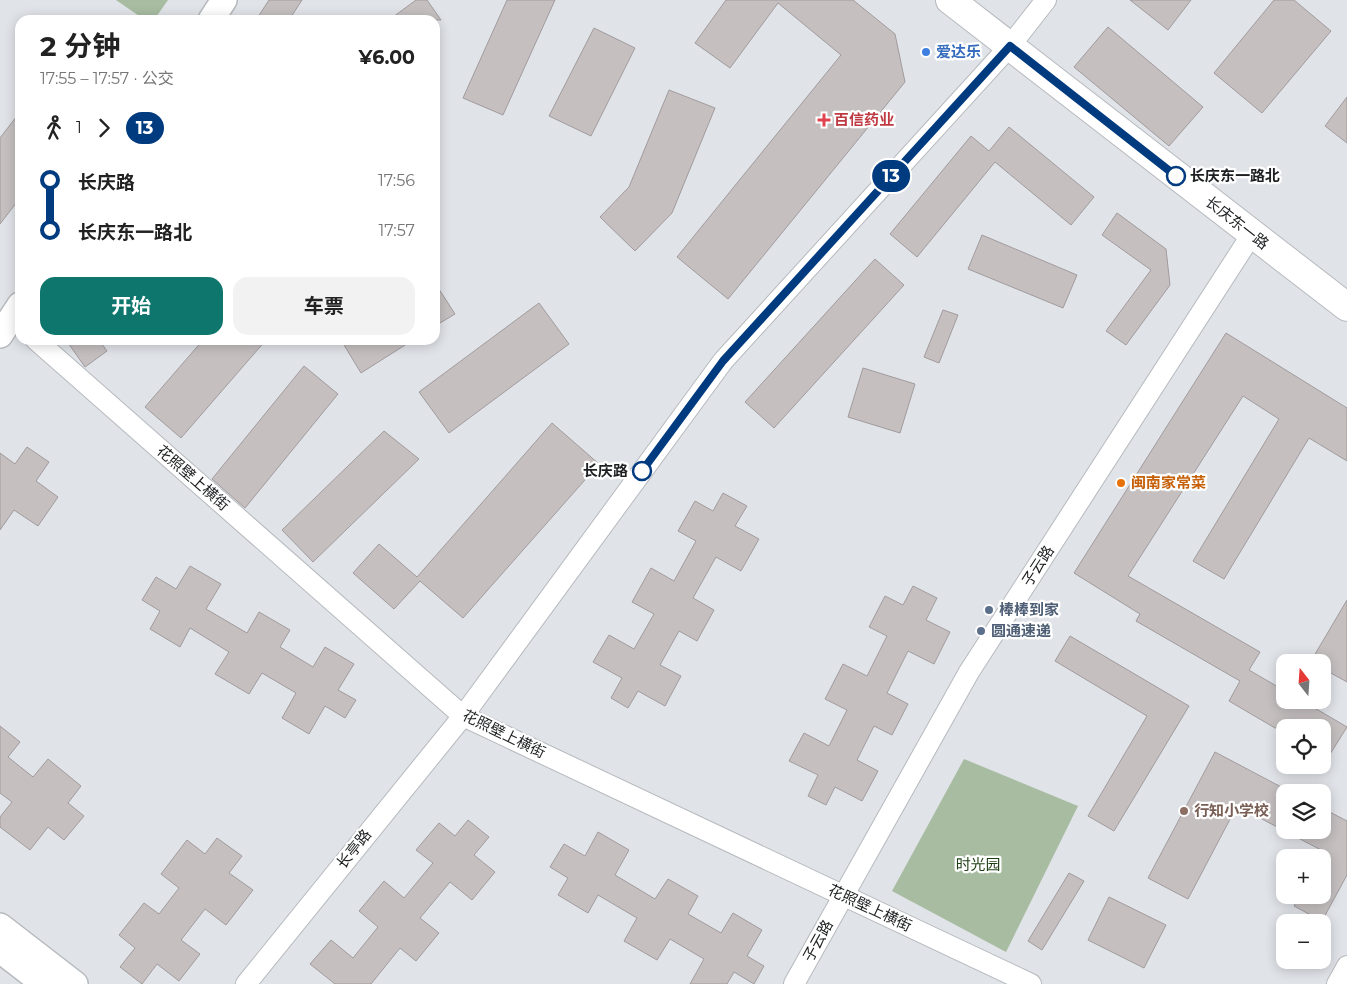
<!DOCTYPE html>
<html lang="zh">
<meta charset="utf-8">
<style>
body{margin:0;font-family:Montserrat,"Noto Sans SC",sans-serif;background:#f2f2f2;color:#222;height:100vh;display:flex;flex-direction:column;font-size:19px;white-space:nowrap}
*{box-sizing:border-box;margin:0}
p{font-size:16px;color:#767676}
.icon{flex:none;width:28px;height:28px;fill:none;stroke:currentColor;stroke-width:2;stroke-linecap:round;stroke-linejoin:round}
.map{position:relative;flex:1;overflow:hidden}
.details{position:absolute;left:15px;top:15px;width:425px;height:330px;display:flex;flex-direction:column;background:#fff;border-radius:15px;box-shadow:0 2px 12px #0003}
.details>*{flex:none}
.badge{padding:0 10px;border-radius:16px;font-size:18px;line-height:32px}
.needle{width:32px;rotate:343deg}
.buttons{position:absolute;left:1276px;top:654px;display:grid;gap:10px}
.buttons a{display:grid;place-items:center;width:55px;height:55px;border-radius:10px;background:#fff;box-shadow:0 2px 12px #0003;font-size:25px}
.map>.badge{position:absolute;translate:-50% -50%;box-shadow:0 0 0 2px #fff}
.legs{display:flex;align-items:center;gap:8px;height:55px;padding:0 25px;font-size:16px}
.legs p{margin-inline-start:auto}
.summary{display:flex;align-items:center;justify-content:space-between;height:85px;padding:0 25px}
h1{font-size:28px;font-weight:700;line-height:38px}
.action{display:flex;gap:10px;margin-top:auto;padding:10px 25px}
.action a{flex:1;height:58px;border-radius:15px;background:#0f766e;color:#fff;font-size:20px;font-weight:700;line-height:58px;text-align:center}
.action a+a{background:#f2f2f2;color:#222}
ul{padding:0 25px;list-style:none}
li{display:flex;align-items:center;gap:18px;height:50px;font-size:19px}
li i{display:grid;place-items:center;width:8px;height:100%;margin:0 6px;background:currentColor}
li i::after{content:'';width:12px;height:12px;margin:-6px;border:4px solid;border-radius:50%;background:#fff}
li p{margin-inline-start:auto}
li:first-child i{background:linear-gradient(#0000 50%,currentColor 0)}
li:last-child i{background:linear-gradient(currentColor 50%,#0000 0)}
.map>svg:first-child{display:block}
</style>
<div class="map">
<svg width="1347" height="984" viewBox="0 0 1347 984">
<rect width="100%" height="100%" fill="#e0e3e8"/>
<g fill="#a7bca1">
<polygon points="116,0 168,0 154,20 145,20"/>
<polygon points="964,759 1078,806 1006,952 892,891"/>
</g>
<g fill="#c5bfc0" stroke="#a19b9d">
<polygon points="269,0 302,0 289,20 256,20"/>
<polygon points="416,0 427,0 441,20 389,20"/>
<polygon points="507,0 555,0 503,115 463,98"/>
<polygon points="726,0 853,0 895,34 905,82 728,299 677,257 841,55 778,3 730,68 695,43"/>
<polygon points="1130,0 1191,0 1168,30"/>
<polygon points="1274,0 1294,0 1331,31 1262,113 1214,73"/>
<polygon points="1108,27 1203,107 1169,146 1074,67"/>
<polygon points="594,28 635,48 591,136 549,116"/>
<polygon points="669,90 715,108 672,213 635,251 600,217 629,187"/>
<polygon points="1347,97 1347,143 1325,126"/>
<polygon points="20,112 20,198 0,224 0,138"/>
<polygon points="1009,127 1094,197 1071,225 995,162 917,257 890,234 971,136 989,151"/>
<polygon points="1117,213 1166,249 1170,285 1126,345 1106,331 1151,270 1102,235"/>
<polygon points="982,235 1077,275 1063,308 968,269"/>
<polygon points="875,259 904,285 774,428 745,402"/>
<polygon points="435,283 455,314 435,326"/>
<polygon points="539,303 569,344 449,433 419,392"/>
<polygon points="943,310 958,315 939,363 924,357"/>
<polygon points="1226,333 1347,408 1347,461 1309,438 1224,579 1193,561 1279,419 1243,396 1128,576 1260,652 1249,670 1285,691 1285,700 1301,700 1347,727 1322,767 1322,728 1275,728 1229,701 1240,681 1136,621 1140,614 1074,573"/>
<polygon points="66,340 99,340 107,351 85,367"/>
<polygon points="203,340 266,340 181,438 145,407"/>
<polygon points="341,340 413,340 361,373"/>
<polygon points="304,366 338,394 245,508 212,479"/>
<polygon points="863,368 915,384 900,433 848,417"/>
<polygon points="552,423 599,464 463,618 420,581 394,609 353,573 379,544 417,577"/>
<polygon points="384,431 419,459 313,562 282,530"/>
<polygon points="27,447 49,462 36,481 58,497 38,526 14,510 0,530 0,453 15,464"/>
<polygon points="723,493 747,506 735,526 759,539 741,571 716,557 693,598 714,610 697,641 679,631 660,665 681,676 665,706 638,691 628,708 611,698 622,678 593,662 609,635 634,649 654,614 632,602 651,568 674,581 696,541 678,531 695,501 713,511"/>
<polygon points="190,566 221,584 206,609 247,633 259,612 290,630 280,647 313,667 325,647 354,664 338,690 356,700 345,718 325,706 309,734 282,718 296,693 262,673 249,694 215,674 229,652 190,628 180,647 150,629 160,611 142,600 156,577 176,589"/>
<polygon points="913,586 937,598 926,620 950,632 934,664 908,651 887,693 908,704 892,735 874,726 857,760 878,771 862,801 835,787 826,805 808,796 818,775 789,761 804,733 829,746 847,710 825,699 843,664 867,676 887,636 869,627 885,596 903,605"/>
<polygon points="1347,600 1347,682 1322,668 1322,662 1311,661"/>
<polygon points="1070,636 1189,706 1114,831 1088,816 1147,716 1055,661"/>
<polygon points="0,726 20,742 8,757 33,777 48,759 81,786 68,803 84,816 64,840 48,827 30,850 0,827 0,817 12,802 0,793"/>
<polygon points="1215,752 1285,789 1285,830 1322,830 1322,808 1347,821 1347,875 1322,921 1294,906 1300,895 1322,895 1323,851 1237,806 1188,899 1148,878"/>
<polygon points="468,820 489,837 474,855 495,872 472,900 450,882 420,918 439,933 416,961 400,948 371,984 335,984 310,964 331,940 353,958 378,927 359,911 384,881 404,898 433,863 416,850 439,823 455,836"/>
<polygon points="598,832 629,850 615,875 655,899 668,879 698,896 688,914 721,933 733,913 762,930 747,956 764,966 754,984 734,972 727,984 690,984 704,959 670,939 657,960 624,941 637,918 598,895 588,913 558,895 568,878 550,867 564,844 585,856"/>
<polygon points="217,838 242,856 229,873 253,890 226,925 205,909 181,940 200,954 179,981 157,964 142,984 120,967 135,948 119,935 144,903 159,914 179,888 161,874 187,840 205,854"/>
<polygon points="1069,873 1084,881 1042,950 1028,941"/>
<polygon points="1109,897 1166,925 1144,968 1088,940"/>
</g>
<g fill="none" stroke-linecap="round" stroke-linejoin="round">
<g stroke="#b6babe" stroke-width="22">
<g id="minor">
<polyline points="36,340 463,716 1031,984"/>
<polyline points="246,984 463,716 723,361 1010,46 1046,0"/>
<polyline points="794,984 969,672 1252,234"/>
<polyline points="1337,984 1347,966"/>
</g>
</g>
<g stroke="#b6babe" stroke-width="28">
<g id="tertiary">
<polyline points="211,20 224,0"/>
<polyline points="0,335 20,305"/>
<polyline points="0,926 75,984"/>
<polyline points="0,950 44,984"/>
</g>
</g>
<g stroke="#b6babe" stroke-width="30">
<polyline id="secondary" points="950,0 1347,307"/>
</g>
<use href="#minor" stroke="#fff" stroke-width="20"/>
<use href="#tertiary" stroke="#fff" stroke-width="25"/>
<use href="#secondary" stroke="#fff" stroke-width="28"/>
</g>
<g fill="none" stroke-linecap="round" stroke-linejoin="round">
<g stroke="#fff" stroke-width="11">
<polyline id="line-1" points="642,471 723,361 1010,46 1176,176"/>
</g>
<use href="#line-1" stroke="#003b80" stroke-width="8"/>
</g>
<circle fill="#3f7fe0" stroke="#fff" stroke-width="2" cx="926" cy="52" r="5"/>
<path fill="#e0444e" stroke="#fff" stroke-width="2" d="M821.5 112.5h5v5h5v5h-5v5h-5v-5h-5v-5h5z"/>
<g fill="#fff" stroke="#003b80" stroke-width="2.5">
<circle cx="1176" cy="176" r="9"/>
<circle cx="642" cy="471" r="9"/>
</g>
<circle fill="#e8710a" stroke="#fff" stroke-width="2" cx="1121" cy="483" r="5"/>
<g fill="#5c6f8a" stroke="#fff" stroke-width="2">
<circle cx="989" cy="610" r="5"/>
<circle cx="981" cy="631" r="5"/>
</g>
<circle fill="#8d6e63" stroke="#fff" stroke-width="2" cx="1184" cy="811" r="5"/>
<g text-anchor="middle" stroke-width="4.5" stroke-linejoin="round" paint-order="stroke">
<g font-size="15" font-weight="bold" fill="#366cbe" stroke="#fff" text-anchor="start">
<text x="936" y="57">爱达乐</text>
</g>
<g font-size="15" font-weight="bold" fill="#be3a42" stroke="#fff" text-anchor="start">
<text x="834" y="125">百信药业</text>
</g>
<g font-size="15" font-weight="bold" fill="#1d1f20" stroke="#fff" text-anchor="start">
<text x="1190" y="181">长庆东一路北</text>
<text x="628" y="476" text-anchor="end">长庆路</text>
</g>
<g font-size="15" fill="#1d1f20" stroke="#fff">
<text transform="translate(1237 223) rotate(38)" y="5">长庆东一路</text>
<text transform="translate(193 478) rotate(41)" y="5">花照壁上横街</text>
<text transform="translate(1038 566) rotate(-57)" y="5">子云路</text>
<text transform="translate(504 734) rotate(26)" y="5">花照壁上横街</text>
<text transform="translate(354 849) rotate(-51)" y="5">长亭路</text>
<text transform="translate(870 908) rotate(25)" y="5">花照壁上横街</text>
<text transform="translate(818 941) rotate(-61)" y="5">子云路</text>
</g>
<g font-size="15" font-weight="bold" fill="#c56008" stroke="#fff" text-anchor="start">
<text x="1131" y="488">闽南家常菜</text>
</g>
<g font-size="15" font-weight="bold" fill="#4e5e75" stroke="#fff" text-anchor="start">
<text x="999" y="615">棒棒到家</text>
<text x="991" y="636">圆通速递</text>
</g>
<g font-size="15" font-weight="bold" fill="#785e54" stroke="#fff" text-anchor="start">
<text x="1194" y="816">行知小学校</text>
</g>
<g font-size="15" fill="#1c3e11" stroke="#fff">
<text x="978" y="870">时光园</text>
</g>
</g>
</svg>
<div class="buttons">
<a><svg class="needle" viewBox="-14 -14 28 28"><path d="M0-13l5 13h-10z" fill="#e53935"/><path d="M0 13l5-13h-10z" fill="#767676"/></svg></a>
<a><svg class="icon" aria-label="locate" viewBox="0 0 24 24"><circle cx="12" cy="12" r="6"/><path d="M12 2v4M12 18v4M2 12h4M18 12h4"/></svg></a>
<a><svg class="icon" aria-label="layers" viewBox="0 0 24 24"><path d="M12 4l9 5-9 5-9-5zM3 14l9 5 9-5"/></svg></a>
<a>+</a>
<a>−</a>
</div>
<b class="badge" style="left:891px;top:176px;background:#003b80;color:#fff">13</b>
<section class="details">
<div class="summary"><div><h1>2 分钟</h1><p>17:55 – 17:57 · 公交</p></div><b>¥6.00</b></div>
<div class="legs"><svg class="icon" aria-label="walk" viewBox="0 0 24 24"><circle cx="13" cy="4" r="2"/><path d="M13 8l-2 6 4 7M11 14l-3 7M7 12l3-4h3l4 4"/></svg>1<svg class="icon" aria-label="forward" viewBox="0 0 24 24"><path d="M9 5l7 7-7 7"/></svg><b class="badge" style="background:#003b80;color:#fff">13</b></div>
<ul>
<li><i style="color:#003b80"></i><b>长庆路</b><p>17:56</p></li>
<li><i style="color:#003b80"></i><b>长庆东一路北</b><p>17:57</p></li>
</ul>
<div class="action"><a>开始</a><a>车票</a></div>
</section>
</div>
